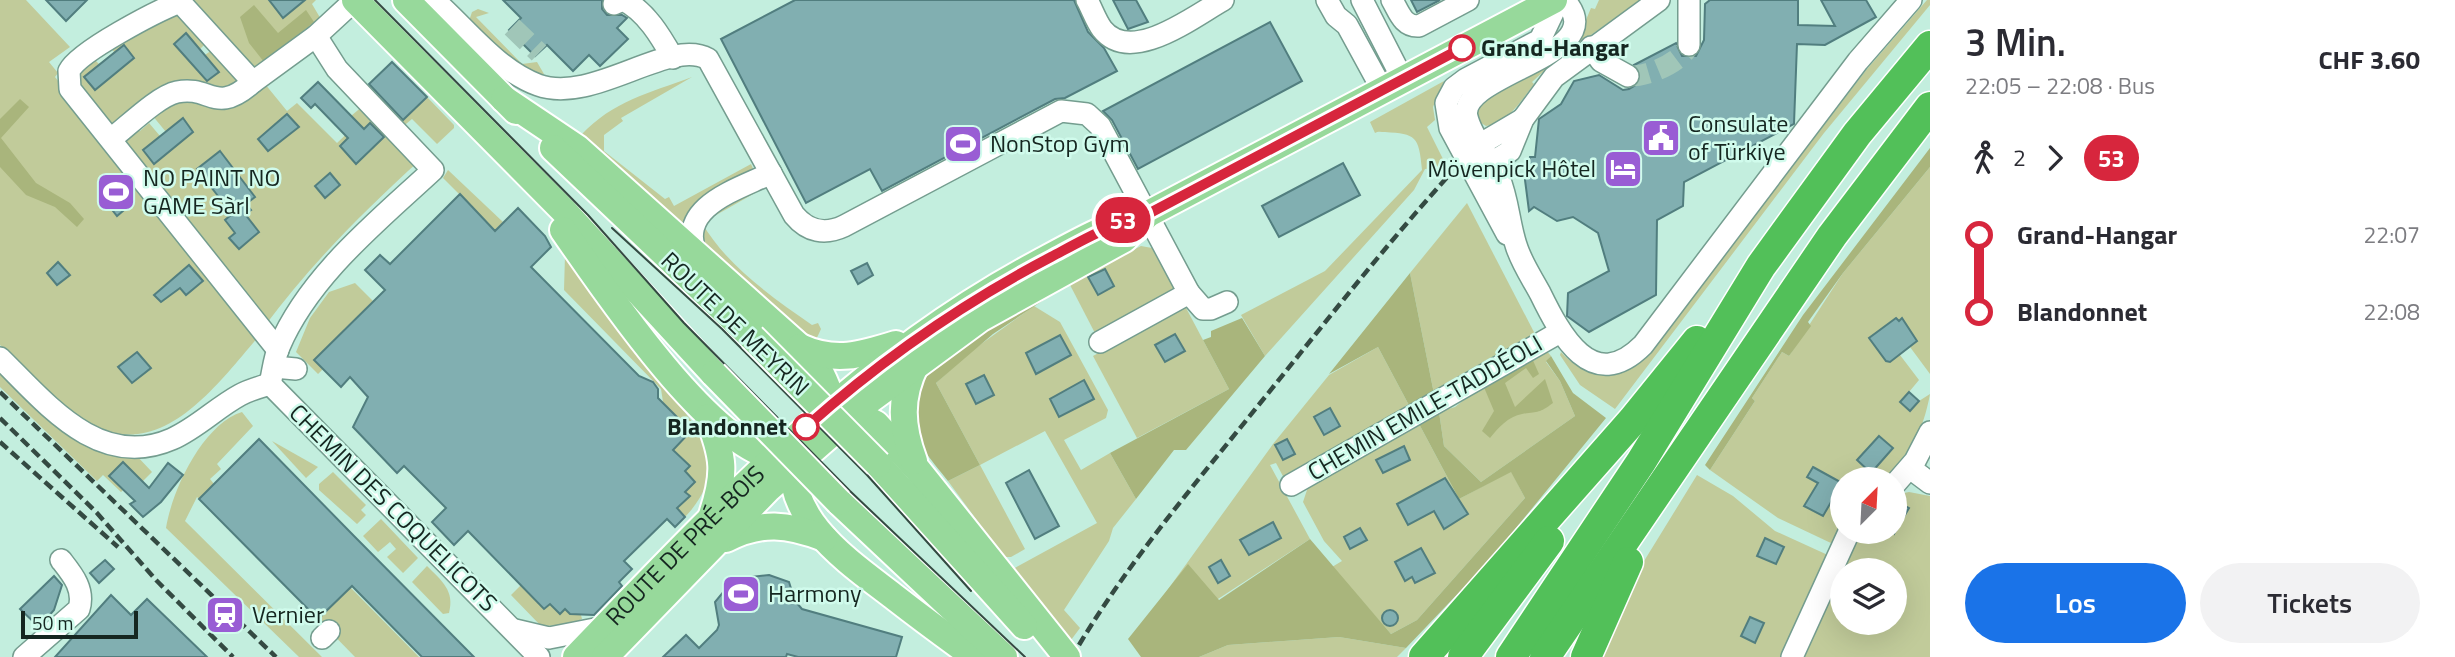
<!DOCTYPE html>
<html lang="de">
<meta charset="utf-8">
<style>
body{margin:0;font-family:"Titillium Web",sans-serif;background:#f2f2f3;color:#2b2b33;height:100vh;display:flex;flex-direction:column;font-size:26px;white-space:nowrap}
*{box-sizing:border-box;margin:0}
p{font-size:23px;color:#7c7c81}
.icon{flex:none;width:38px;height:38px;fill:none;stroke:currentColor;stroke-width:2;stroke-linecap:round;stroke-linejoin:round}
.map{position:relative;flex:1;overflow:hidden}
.panel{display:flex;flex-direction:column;background:#fff;width:525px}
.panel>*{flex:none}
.badge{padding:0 14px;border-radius:23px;font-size:24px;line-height:46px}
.needle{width:46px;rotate:24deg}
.controls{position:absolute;left:1830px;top:467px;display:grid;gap:14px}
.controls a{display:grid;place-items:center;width:77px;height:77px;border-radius:50%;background:#fff;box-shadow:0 7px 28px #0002;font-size:35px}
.scale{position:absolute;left:21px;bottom:18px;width:117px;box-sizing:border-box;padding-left:7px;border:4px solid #152620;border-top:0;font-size:19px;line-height:24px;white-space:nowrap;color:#152620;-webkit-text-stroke:5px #d0fbec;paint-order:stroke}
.map>.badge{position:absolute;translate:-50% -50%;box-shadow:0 0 0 4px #fff}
.legs{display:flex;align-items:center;gap:10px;height:77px;padding:0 35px;font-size:23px}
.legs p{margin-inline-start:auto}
.headline{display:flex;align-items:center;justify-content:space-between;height:119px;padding:0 35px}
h1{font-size:38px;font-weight:600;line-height:52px}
.cta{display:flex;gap:14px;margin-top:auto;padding:14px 35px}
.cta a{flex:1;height:80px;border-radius:42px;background:#1a73e8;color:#fff;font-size:28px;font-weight:600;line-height:80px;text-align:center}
.cta a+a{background:#f2f2f3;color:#2b2b33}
ul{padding:0 35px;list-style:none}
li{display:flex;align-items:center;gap:24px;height:77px;font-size:26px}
li i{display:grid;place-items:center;width:10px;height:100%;margin:0 9px;background:currentColor}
li i::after{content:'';width:18px;height:18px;margin:-9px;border:5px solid;border-radius:50%;background:#fff}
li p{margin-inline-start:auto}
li:first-child i{background:linear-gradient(#0000 50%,currentColor 0)}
li:last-child i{background:linear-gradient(currentColor 50%,#0000 0)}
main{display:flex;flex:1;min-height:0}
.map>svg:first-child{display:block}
</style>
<main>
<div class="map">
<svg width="1930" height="657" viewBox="0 0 1930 657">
<rect width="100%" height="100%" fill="#c3eede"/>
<g fill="#c1cb9a" fill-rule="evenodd">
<path d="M0,0H26L70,47L49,62L58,73L55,77L259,336C212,391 157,468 80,419C50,400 25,369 0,345Z"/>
<polygon points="190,0 316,0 312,4 322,21 265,69 246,67"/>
<polygon points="1599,0 1641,0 1575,46 1591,8 1595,9"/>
<path d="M1927,0H1930V5L1824,133L1615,409L1580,385L1560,355L1561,352C1584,379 1618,376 1645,359L1867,69Z"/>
<polygon points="478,9 489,13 476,17 522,64 537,62 544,74 540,76 512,60 469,21 472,12"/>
<polygon points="164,12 183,14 209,40 200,49 205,55 216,47 239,78 233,92 189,88 113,129 75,87 77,67 91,56 99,64 114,52 110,45"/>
<path d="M1558,58L1532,82L1534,84C1521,101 1509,122 1486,126L1478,121L1476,109L1484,99Z"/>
<path d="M692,77L621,118L623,121L604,135V151L665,199L669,197L674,206L751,164L762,189L702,223C727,266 772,297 812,325L818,323L821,329L815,342L801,335L804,331L710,252L581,135C613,101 649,93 692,77Z"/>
<path d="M1444,81L1433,107L1435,120L1427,127L1447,167L1425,169L1414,190L1265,356L1241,315L1325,271L1422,170C1419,136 1416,134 1385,132C1381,132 1378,131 1375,133L1370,122Z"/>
<path d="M265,84L287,111L297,103L337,143L357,124L351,116L364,105L419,161C362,213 310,265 264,327L125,147L124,139L132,127L140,131L149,123L160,136L166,132L152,115L168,99L229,101L234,108Z"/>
<polygon points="427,97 454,125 454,128 437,144 412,119 401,128 401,122"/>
<path d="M1930,167V374L1910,347L1900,355L1919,380L1909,392L1919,401L1930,394C1923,432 1911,450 1887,479L1843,480V532L1833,544L1778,518L1710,470L1755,401L1752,398L1782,352L1789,356L1843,273Z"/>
<polygon points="448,170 503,222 495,230 443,178"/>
<polygon points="1467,203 1536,336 1435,399 1410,273"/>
<polygon points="1141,246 1152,248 1176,291 1097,337 1069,283"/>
<path d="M565,255L703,436C717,466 708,493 685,517L677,508L689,496L685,492L695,482L685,471L689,466L666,443L684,424L663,402L661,389L564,290Z"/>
<polygon points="355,283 373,301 315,359 323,369 318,374 296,352 310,318 329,292"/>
<polygon points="1034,306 1060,322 1108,410 1106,418 1064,440 1081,470 1110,453 1136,499 1113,528 1109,541 1064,610 1080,628 1071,640 1013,569 1097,523 1045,431 980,465 1025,549 1011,557 1004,557 948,481 980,465 936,383 970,352"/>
<polygon points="1185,306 1229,389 1137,438 1093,356"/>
<polygon points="1378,347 1411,409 1285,480 1276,463 1270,465 1310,539 1198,612 1153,610 1273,444 1329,375"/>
<polygon points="1545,349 1551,356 1546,362 1560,381 1575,416 1481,482 1444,446 1439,412 1455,407 1483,385"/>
<polygon points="0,366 135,454 152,472 130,494 124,489 121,492 103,475 97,481 0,387"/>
<path d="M242,412L253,426L217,464L221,469L210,479L214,484L199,499L197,497L185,521L322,657H299L166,528C172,490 203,424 242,412Z"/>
<polygon points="1418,422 1459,499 1511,471 1525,498 1417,620 1391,634 1332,567 1342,561 1324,541 1303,502 1310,481"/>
<polygon points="272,441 318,467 306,478"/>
<polygon points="333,472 366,505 361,510 366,515 357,524 319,490 319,484"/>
<polygon points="1697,475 1733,496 1775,531 1830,556 1785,657 1597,657 1641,566"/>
<path d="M1909,492L1930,496V657H1800L1858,532H1895V495ZM1843,570H1895V623H1843Z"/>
<polygon points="381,519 418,558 403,573 387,557 396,549 390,542 378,552 363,536"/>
<path d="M427,566C442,581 455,591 449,613L443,614L412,582Z"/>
<polygon points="521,585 544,609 550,604 560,614 565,609 571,614 581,615 582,619 569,625 541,626 511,595"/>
<polygon points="350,587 419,657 355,657 318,619"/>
<polygon points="1339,637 1406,648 1397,657 1199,657 1228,645"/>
</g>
<g fill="#a9b57c">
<polygon points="254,5 278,33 306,10 314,22 264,62 249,43 240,17"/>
<polygon points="20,99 29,107 1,138 36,183 70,203 84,219 77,227 55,207 26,195 0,167 0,119"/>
<polygon points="1930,148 1930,167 1843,273 1808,322 1811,326 1789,356 1782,352 1752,398 1755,401 1710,470 1705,465 1803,315"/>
<polygon points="1410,273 1435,399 1411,409 1378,347 1329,374"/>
<path d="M1069,283L993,334L936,383L980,465L948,481C936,465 915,444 913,422C912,410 918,385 926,376C948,346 1033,304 1069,283Z"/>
<polygon points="1242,318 1265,356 1186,450 1174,450 1136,499 1110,453 1229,389 1203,340 1211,337 1211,331"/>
<path d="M1531,356L1539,374L1533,378L1526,368L1505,383L1515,407L1545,379L1553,403C1538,414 1539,411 1522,414C1509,416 1498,428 1490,438L1482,431L1494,411L1483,385Z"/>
<polygon points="1551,356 1573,393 1606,418 1489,561 1406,648 1339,637 1228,645 1199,657 1141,657 1128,639 1188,564 1219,600 1310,539 1391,634 1417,620 1525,498 1511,472 1459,499 1418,422 1439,412 1444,446 1481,482 1575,416 1560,381 1546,361"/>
</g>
<g fill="#81afb1" stroke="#517e7f" stroke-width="2">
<polygon points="46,0 87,0 66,21"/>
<polygon points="269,0 305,0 283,18"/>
<polygon points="503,0 602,0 602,9 607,15 622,15 627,18 617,28 628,39 600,66 589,55 573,71 547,45 535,56 509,30 521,18"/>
<polygon points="795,0 1074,0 1088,32 1104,48 1117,71 1065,98 1055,99 882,191 870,169 806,203 721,39"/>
<polygon points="1113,0 1136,0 1148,22 1128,29"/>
<polygon points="1411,0 1440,0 1417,12"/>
<polygon points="1710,0 1798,0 1798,25 1835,26 1821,0 1866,0 1876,17 1825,45 1797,44 1794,124 1684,182 1683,206 1657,220 1656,295 1589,332 1567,316 1568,293 1609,271 1598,233 1573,217 1557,221 1534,207 1529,211 1525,180 1530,157 1535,157 1539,119 1561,104 1574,81 1599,75 1623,90 1629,89 1639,83 1641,76 1634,65 1676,43 1682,56 1696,56 1704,40 1705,4"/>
<polygon points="1270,22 1302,81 1138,169 1112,120 1103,111"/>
<polygon points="186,33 219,72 207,81 174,44"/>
<polygon points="124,45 134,58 95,90 84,77"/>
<polygon points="392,62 427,97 403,120 369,84"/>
<polygon points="318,82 364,129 370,123 384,137 356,164 340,146 348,138 315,104 311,108 301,98"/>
<polygon points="287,114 299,127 268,151 258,139"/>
<polygon points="183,118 193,132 154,164 143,150"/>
<polygon points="220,151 255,197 246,204 251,210 245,214 259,232 239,249 229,238 235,233 225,220 232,214 197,169"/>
<polygon points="1343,163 1360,195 1279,237 1262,206"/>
<polygon points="330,173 340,185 325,198 315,186"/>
<polygon points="119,183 127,193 122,197 130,205 117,216 102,197"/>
<polygon points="460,194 495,231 518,208 545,236 551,247 531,267 639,376 653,382 658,389 658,398 691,431 673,450 690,466 685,471 695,482 685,492 690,496 677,508 685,517 675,527 667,519 624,561 632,569 619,582 622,586 594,615 570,614 565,609 560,614 550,604 544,609 468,531 454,545 432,522 446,508 404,466 397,473 353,427 368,397 350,377 341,387 314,360 385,290 365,270 380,255 390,264"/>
<polygon points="58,262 70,275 57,285 47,273"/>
<polygon points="867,263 873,275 858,284 851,271"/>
<polygon points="189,265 203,281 186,295 180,288 161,302 154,295"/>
<polygon points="1105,269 1114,286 1098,295 1088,277"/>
<polygon points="1896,318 1899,321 1902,318 1917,341 1890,362 1886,361 1869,338"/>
<polygon points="1175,334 1185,351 1165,362 1155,345"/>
<polygon points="1060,335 1071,355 1036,374 1026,353"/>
<polygon points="137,352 151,368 132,383 118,367"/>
<polygon points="984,375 994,395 976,404 966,384"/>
<polygon points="1084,380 1094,399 1059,417 1050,399"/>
<polygon points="1909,392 1919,401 1910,411 1900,402"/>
<polygon points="1330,408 1340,426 1324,435 1314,417"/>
<polygon points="1879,436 1893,448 1871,473 1857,460"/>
<polygon points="259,439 354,536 474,657 422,657 352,586 318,619 199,499"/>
<polygon points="1287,439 1295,454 1283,460 1275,445"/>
<polygon points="1404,446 1410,460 1383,473 1376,460"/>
<polygon points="123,462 149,488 168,463 183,475 161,502 143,517 130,504 135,501 109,476"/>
<polygon points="1813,467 1842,483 1823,516 1804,506 1818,483 1807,477"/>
<polygon points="1029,470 1059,526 1035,539 1006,483"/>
<polygon points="1445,478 1468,514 1444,529 1434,511 1408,525 1397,504"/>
<polygon points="1895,500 1909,508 1895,532"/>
<polygon points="1273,522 1281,538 1249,555 1240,540"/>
<polygon points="1360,528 1367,540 1350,549 1344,537"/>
<polygon points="1765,538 1784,547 1776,564 1757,556"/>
<polygon points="1421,548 1435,573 1415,583 1412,577 1405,581 1395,562"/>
<polygon points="105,560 114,569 99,583 90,573"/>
<polygon points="1221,560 1230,576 1218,583 1209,567"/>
<polygon points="769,575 789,582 795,601 802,609 902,637 896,657 798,657 787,654 786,657 663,657 686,635 699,648 717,630 719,625 715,602 729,585 742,578"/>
<polygon points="54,576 62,585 54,610 39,627 20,609"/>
<polygon points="111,595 131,615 147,599 207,657 55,657"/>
<circle cx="1390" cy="618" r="8"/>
<polygon points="1750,617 1764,623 1755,643 1741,636"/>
</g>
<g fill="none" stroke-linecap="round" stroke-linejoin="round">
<g stroke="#a0c6b8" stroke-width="21" stroke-dasharray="21 10" stroke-linecap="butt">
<polyline points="512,27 539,53"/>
<path d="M1628,76C1647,77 1681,63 1689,45"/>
</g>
<g stroke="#749d8f" stroke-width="24">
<g id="minor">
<path d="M434,0C466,28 497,70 538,85C593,105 669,37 708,59L794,215C808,232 825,235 844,226L1061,111L1087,114L1100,126L1189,293L1100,342"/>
<path d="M1087,0C1092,9 1096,21 1102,29C1131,66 1194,16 1223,0"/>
<polyline points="1327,0 1336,16 1347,25 1383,91"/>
<polyline points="1362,0 1403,80"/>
<path d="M1392,0C1399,12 1403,27 1419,26L1468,0"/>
<path d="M1564,0C1617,56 1456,73 1467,117C1472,139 1491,157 1499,178C1508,199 1509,224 1516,245C1521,262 1532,278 1540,293C1560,334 1592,396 1643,345L1858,61L1911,0"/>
<polyline points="1689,0 1689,45"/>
<path d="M614,4L623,0C646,11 661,37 673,58"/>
<polyline points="1591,47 1601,61 1628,76"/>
<path d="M111,139C128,126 158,96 177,92C211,85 215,116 253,82"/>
<polyline points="1467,152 1523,119"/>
<polyline points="1480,170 1510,151 1523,119 1554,77 1659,0"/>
<polyline points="1507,234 1450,128 1446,103 1454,88 1466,79 1540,40 1559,0"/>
<path d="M696,254C677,206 737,190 771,173"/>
<polyline points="1189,293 1203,309 1211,309 1227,302"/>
<path d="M278,350L70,89L69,71C79,51 157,11 180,2L253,82L316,36L355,0"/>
<path d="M0,358C46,403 99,471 172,439C197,428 216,408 240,395C249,390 260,387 270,384"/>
<polyline points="274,367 296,369"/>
<path d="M270,384C273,372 274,358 279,347C309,276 378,221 433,170L337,69L316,36"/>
<polyline points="270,384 539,657"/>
<polyline points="1910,468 1930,483"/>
<polyline points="1895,484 1915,461 1930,432"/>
<polyline points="1291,485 1560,332"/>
<polyline points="515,630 549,638 605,627"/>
<polyline points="322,638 329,631"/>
<path d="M24,657L79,609C85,589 72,574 61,560"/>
<polyline points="1792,657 1849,532"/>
</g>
</g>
<g stroke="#fff" stroke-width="30">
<g id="major">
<polyline points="355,0 565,212 714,374"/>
<polyline points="406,0 516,111"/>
<path d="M504,99L577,148L812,358C823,376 834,397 831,418"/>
<polyline points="553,148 752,337"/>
<path d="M563,230C601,284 717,460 784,458"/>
<path d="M800,347C835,363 861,355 896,344"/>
<polyline points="841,413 855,413 876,424 917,469 1067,657"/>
<path d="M708,417C724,457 726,473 712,515"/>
<path d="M794,454C783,519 849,562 893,596C920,617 947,637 975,657"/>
<path d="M914,461C901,426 899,398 916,364"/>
<polyline points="878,464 1024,626"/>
<polyline points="839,502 1004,657"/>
<path d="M726,539C761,521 788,524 824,538"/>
<path id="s1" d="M576,657C718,510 855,361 1037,264C1074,244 1108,224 1148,214L1554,0"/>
<polyline points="605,657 768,489 871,399 981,318 1124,239 1148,214"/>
</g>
</g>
<g stroke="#fff" stroke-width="33">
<g id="highway">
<polyline points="1424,657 1633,420 1697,341"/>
<polyline points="1463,657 1549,541"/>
<polyline points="1511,657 1641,462 1761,266 1857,134 1930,46"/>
<polyline points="1545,657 1832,236 1930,107"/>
<polyline points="1586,657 1628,562"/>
</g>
</g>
<use href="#minor" stroke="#fff" stroke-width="21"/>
<use href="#major" stroke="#97d99b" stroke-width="26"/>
<use href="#highway" stroke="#52c059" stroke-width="30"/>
<g stroke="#344a42" stroke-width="2">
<polyline points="375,0 588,215 684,323 850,491 1025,657"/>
<polyline points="612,228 722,329 867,475 971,591"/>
</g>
<g stroke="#344a42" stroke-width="4.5" stroke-dasharray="10 5" stroke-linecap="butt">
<polyline points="0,392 276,657"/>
<polyline points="0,418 97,513 157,581 233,657"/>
<polyline points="0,442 118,547"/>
<path d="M1079,645C1130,560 1195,484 1257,407C1321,328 1383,248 1451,173"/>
</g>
<g stroke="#fff" stroke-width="30" stroke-linecap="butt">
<g id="major-bridge">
<polyline points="752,337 878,464"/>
<polyline points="714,374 839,502"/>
</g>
</g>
<use href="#major-bridge" stroke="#97d99b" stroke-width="26"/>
</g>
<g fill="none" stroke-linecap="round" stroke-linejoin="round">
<g stroke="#fff" stroke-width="16">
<path id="line-1" d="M806,427C881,360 961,304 1051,257C1083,240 1112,223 1148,214L1462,48"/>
</g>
<use href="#line-1" stroke="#d7263d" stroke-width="10"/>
</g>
<defs>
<g id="civic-square" transform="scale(2.0125)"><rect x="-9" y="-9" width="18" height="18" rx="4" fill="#995dd4" stroke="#d0fbec"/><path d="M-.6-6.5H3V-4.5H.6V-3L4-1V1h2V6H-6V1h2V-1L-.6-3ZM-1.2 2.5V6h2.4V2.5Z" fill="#fff"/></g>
<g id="stadium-square" transform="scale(2.0125)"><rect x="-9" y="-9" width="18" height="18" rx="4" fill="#995dd4" stroke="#d0fbec"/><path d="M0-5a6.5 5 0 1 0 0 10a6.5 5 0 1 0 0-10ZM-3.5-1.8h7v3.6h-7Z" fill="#fff"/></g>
<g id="hotel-square" transform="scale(2.0125)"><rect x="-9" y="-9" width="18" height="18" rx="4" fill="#995dd4" stroke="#d0fbec"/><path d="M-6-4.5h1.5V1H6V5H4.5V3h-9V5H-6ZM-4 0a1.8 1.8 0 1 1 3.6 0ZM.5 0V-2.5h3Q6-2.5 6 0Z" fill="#fff"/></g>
<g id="station-square" transform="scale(2.0125)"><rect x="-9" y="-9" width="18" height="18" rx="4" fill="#995dd4" stroke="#d0fbec"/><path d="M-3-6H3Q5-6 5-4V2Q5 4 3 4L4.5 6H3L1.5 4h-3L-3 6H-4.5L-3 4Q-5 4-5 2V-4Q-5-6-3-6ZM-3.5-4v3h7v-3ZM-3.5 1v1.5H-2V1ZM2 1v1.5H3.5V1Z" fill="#fff"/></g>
</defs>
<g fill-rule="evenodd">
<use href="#civic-square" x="1661" y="138"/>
<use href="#stadium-square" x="963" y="144"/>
<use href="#hotel-square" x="1623" y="169"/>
<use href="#stadium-square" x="116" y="192"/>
<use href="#stadium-square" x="741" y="594"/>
<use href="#station-square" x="225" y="615"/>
</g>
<g fill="#fff" stroke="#d7263d" stroke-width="3.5">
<circle cx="1462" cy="48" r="12"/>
<circle cx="806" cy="427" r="12"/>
</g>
<g text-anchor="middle" stroke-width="5" stroke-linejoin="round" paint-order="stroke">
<g font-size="24" font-weight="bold" fill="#152620" stroke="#d0fbec" text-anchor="start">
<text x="1481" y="56">Grand-Hangar</text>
<text x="787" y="435" text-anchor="end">Blandonnet</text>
</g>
<g font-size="24" fill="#152620" stroke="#d0fbec" text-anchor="start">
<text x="1688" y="132">Consulate<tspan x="1688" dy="28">of Türkiye</tspan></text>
<text x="990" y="152">NonStop Gym</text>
<text x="1596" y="177" text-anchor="end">Mövenpick Hôtel</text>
<text x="143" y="186">NO PAINT NO<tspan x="143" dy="28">GAME Sàrl</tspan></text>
<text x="768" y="602">Harmony</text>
<text x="252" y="623">Vernier</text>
</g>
<g font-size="24" fill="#152620" stroke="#d0fbec">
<text transform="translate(735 324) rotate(44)" y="8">ROUTE DE MEYRIN</text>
<text transform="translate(1425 408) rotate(-30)" y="8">CHEMIN EMILE-TADDÉOLI</text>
<text transform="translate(393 508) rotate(45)" y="8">CHEMIN DES COQUELICOTS</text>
<text dy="8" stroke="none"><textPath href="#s1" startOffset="156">ROUTE DE PRÉ-BOIS</textPath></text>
</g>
</g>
</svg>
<div class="controls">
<a><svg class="needle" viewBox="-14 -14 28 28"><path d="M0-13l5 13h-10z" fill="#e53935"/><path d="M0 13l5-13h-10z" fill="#7c7c81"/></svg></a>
<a><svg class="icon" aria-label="layers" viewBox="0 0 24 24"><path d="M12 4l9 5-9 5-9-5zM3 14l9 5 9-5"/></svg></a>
</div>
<div class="scale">50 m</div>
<b class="badge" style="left:1123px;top:220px;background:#d7263d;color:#fff">53</b>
</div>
<section class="panel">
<div class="headline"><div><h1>3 Min.</h1><p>22:05 – 22:08 · Bus</p></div><b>CHF 3.60</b></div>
<div class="legs"><svg class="icon" aria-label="walk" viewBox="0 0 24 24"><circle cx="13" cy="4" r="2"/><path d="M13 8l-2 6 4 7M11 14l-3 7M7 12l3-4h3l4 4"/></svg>2<svg class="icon" aria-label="forward" viewBox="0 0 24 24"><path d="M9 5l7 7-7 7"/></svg><b class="badge" style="background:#d7263d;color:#fff">53</b></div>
<ul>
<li><i style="color:#d7263d"></i><b>Grand-Hangar</b><p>22:07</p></li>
<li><i style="color:#d7263d"></i><b>Blandonnet</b><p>22:08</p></li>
</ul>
<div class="cta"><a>Los</a><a>Tickets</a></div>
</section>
</main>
